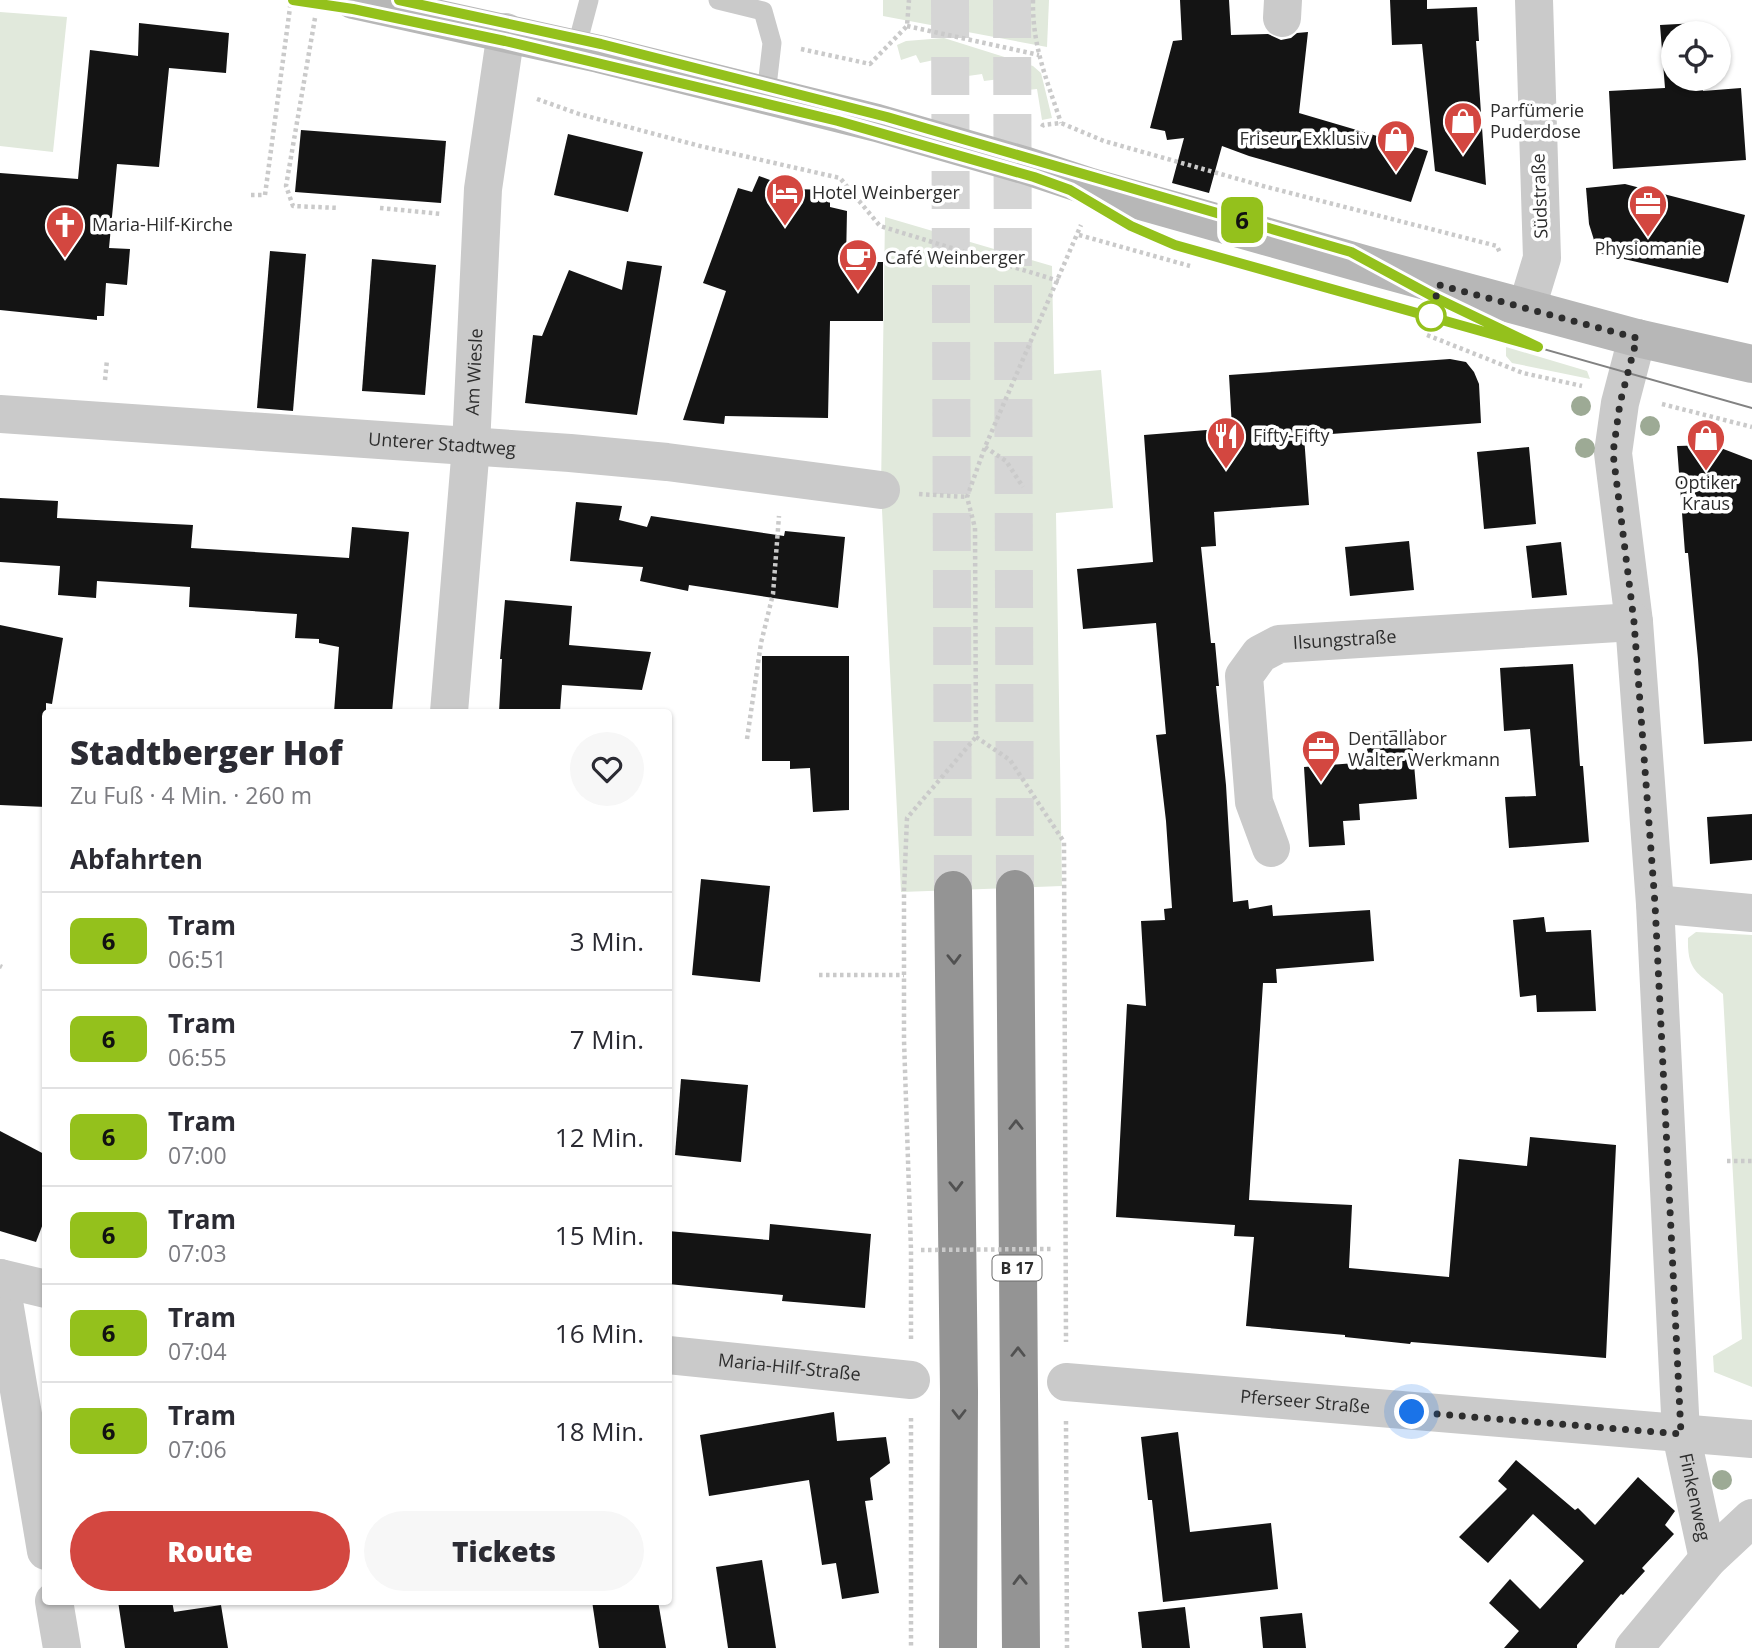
<!DOCTYPE html>
<html lang="de">
<meta charset="utf-8">
<style>
body{margin:0;font-family:"Open Sans",sans-serif;background:#f7f7f7;color:#2b2b33;height:100vh;display:flex;flex-direction:column;font-size:26px;white-space:nowrap}
*{box-sizing:border-box;margin:0}
p{font-size:23px;color:#7c7c81}
.icon{flex:none;width:38px;height:38px;fill:none;stroke:currentColor;stroke-width:2;stroke-linecap:round;stroke-linejoin:round}
.map{position:relative;flex:1;overflow:hidden}
.side{position:absolute;left:42px;top:709px;width:630px;height:896px;display:flex;flex-direction:column;background:#fff;border-radius:7px;box-shadow:0 2px 5px #0004}
.side>*{flex:none}
.badge{padding:0 14px;border-radius:10px;font-size:24px;line-height:46px}
.controls{position:absolute;left:1661px;top:21px;display:grid;gap:14px}
.controls a{display:grid;place-items:center;width:70px;height:70px;border-radius:50%;background:#fff;box-shadow:0 2px 5px #0004;font-size:35px}
.you{position:absolute;width:35px;height:35px;margin:-18px;border:5px solid #fff;border-radius:50%;background:#1a73e8;box-shadow:0 0 0 10px #1a73e833}
.map>.badge{position:absolute;translate:-50% -50%;box-shadow:0 0 0 4px #fff}
h2{padding:0 28px;font-size:26px;line-height:63px}
.round{display:grid;place-items:center;flex:none;width:74px;height:74px;border-radius:37px;background:#f7f7f7}
.summary{display:flex;align-items:center;justify-content:space-between;height:119px;padding:0 28px}
h1{font-size:33px;font-weight:800;line-height:52px}
.primary-button{display:flex;gap:14px;margin-top:auto;padding:14px 28px}
.primary-button a{flex:1;height:80px;border-radius:42px;background:#d34740;color:#fff;font-size:28px;font-weight:800;line-height:80px;text-align:center}
.primary-button a+a{background:#f7f7f7;color:#2b2b33}
ul{padding:0;list-style:none}
li{display:flex;align-items:center;gap:21px;height:98px;padding:0 28px;border-top:2px solid #e1e1e2}
li div{flex:1}
li b{display:block;font-size:26px}
li em{font-style:normal}
li .badge{min-width:77px;font-weight:700;text-align:center}
.map>svg:first-child{display:block}
</style>
<div class="map">
<svg width="1752" height="1648" viewBox="0 0 1752 1648">
<rect width="100%" height="100%" fill="#fff"/>
<g fill="#e1e9dc">
<polygon points="883,0 1049,0 1047,47 883,16"/>
<polygon points="0,12 67,17 53,152 0,146"/>
<polygon points="944,38 1033,66 1041,73 1052,118 1042,120 1037,89 1018,91 1017,84 1001,85 1000,79 984,81 982,74 968,76 966,69 953,71 951,64 937,67 934,60 920,63 916,55 901,60 897,45 906,41"/>
<polygon points="885,217 1052,266 1054,374 1101,370 1113,508 1056,513 1062,886 901,892 881,490"/>
<polygon points="1506,347 1587,371 1590,379 1512,363 1506,356"/>
<path d="M1696,932L1752,935V1387L1714,1372L1713,1356L1742,1339L1723,994C1699,973 1687,973 1688,938Z"/>
</g>
<g fill="#141414">
<polygon points="1180,0 1229,0 1231,35 1268,34 1281,40 1291,38 1297,33 1308,32 1299,113 1428,151 1411,202 1249,156 1222,146 1209,193 1172,183 1184,138 1167,140 1165,131 1150,128 1173,41 1182,40"/>
<polygon points="1390,0 1427,0 1427,9 1477,7 1479,41 1476,41 1486,185 1435,171 1422,44 1392,45"/>
<polygon points="139,23 229,33 226,73 169,68 159,167 117,164 109,248 130,249 127,285 106,283 104,316 97,316 97,320 0,310 0,173 78,179 90,50 138,56"/>
<polygon points="1697,23 1698,33 1673,33 1673,79 1702,79 1703,91 1741,88 1746,160 1613,169 1609,91 1665,88 1660,25"/>
<polygon points="301,130 446,141 441,203 295,192"/>
<polygon points="568,134 643,152 628,212 554,195"/>
<polygon points="759,176 794,189 830,190 830,207 847,211 846,262 883,262 883,321 830,321 828,418 725,416 724,424 683,420 726,291 703,283 738,188 752,192"/>
<polygon points="1625,184 1745,215 1728,283 1598,253 1589,224 1586,188"/>
<polygon points="270,251 306,254 293,411 257,408"/>
<polygon points="372,259 436,265 425,395 362,391"/>
<polygon points="627,261 662,266 637,415 525,403 533,335 542,336 569,270 622,290"/>
<polygon points="1450,359 1466,362 1474,372 1479,384 1481,423 1304,436 1309,505 1214,512 1216,546 1201,547 1211,643 1215,643 1219,686 1216,686 1226,785 1233,902 1248,900 1249,909 1272,905 1273,916 1370,910 1374,961 1276,969 1277,983 1263,983 1249,1200 1352,1205 1349,1268 1449,1277 1459,1159 1527,1166 1530,1137 1616,1145 1606,1358 1411,1342 1410,1344 1345,1337 1345,1335 1246,1326 1254,1237 1234,1236 1235,1225 1116,1217 1127,1004 1146,1006 1141,921 1165,920 1164,909 1172,908 1166,821 1156,735 1166,734 1156,623 1083,629 1077,569 1153,562 1144,435 1232,428 1229,375"/>
<polygon points="1713,445 1752,460 1752,741 1704,744 1698,659 1688,553 1685,553 1677,446"/>
<polygon points="1529,447 1536,524 1484,529 1477,452"/>
<polygon points="0,498 58,501 57,518 193,525 191,548 349,558 352,527 409,532 392,712 334,712 339,647 319,643 319,639 295,638 297,614 189,607 190,587 97,581 96,598 58,595 60,566 0,562"/>
<polygon points="576,502 622,506 619,520 647,527 651,516 784,536 785,531 845,537 838,608 689,585 688,591 640,581 643,567 570,561"/>
<polygon points="1409,541 1414,590 1350,596 1345,547"/>
<polygon points="1561,542 1567,595 1532,598 1526,546"/>
<polygon points="505,600 572,606 569,645 651,652 642,690 562,685 560,712 499,712 502,659 500,659"/>
<polygon points="0,625 63,638 52,704 46,703 46,807 0,805"/>
<polygon points="762,656 849,656 849,810 813,812 810,768 790,769 790,761 762,761"/>
<polygon points="1573,664 1580,766 1583,766 1589,842 1509,848 1505,797 1536,796 1530,729 1504,731 1500,668"/>
<polygon points="1411,729 1417,799 1359,804 1360,820 1343,821 1345,845 1309,847 1304,767 1368,762 1366,733"/>
<polygon points="1752,814 1752,860 1710,864 1707,817"/>
<polygon points="701,879 770,886 760,982 692,975"/>
<polygon points="1544,917 1546,932 1591,930 1596,1011 1537,1012 1536,995 1520,997 1513,920"/>
<polygon points="681,1079 748,1085 741,1162 675,1155"/>
<polygon points="0,1131 46,1155 46,1216 36,1242 0,1231"/>
<polygon points="770,1224 871,1234 865,1308 782,1301 783,1295 668,1284 668,1231 769,1240"/>
<polygon points="834,1412 837,1441 886,1437 890,1463 870,1478 873,1500 865,1501 879,1593 842,1599 836,1563 822,1565 809,1480 709,1496 700,1435"/>
<polygon points="1178,1432 1190,1532 1271,1523 1278,1589 1163,1602 1152,1500 1148,1500 1141,1437"/>
<polygon points="1516,1460 1575,1510 1578,1508 1595,1525 1638,1477 1675,1511 1665,1525 1674,1534 1642,1568 1645,1571 1623,1595 1621,1594 1577,1645 1577,1648 1504,1648 1519,1631 1489,1603 1510,1579 1540,1609 1584,1561 1533,1514 1488,1563 1459,1537 1507,1489 1498,1481"/>
<polygon points="762,1560 776,1648 728,1648 716,1567"/>
<polygon points="118,1601 172,1601 174,1612 221,1605 228,1648 125,1648"/>
<polygon points="592,1601 658,1601 666,1648 599,1648"/>
<polygon points="1185,1607 1190,1648 1142,1648 1138,1612"/>
<polygon points="1302,1613 1306,1648 1263,1648 1260,1617"/>
</g>
<g fill="none" stroke-linecap="round" stroke-linejoin="round">
<g stroke="#d5d5d5" stroke-width="38" stroke-dasharray="38 19" stroke-linecap="butt">
<polyline points="950,0 953,890"/>
<polyline points="1012,0 1015,889"/>
</g>
<g stroke="#cacaca" stroke-width="4.5" stroke-dasharray="3.5 3.5" stroke-linecap="butt">
<path d="M1033,0C1032,46 1047,80 1061,123"/>
<polyline points="315,18 286,186 293,206 339,208"/>
<polyline points="907,26 1039,55"/>
<polyline points="801,49 870,64 907,26 909,0"/>
<polyline points="537,99 579,114 700,146 840,178 880,226 1059,281"/>
<polyline points="1042,127 1043,125 1061,123 1104,141 1263,186 1497,246 1500,253"/>
<polyline points="251,195 265,195 291,0"/>
<polyline points="380,208 442,214"/>
<polyline points="1079,235 1190,266"/>
<polyline points="1427,335 1523,373 1582,386"/>
<polyline points="105,380 107,360"/>
<polyline points="1662,404 1752,427"/>
<polyline points="985,447 1006,461 1023,487"/>
<polyline points="919,494 967,497"/>
<polyline points="976,737 1010,760 1064,842 1066,1342"/>
<polyline points="747,739 761,643 773,594 779,516"/>
<polyline points="0,966 2,967"/>
<polyline points="819,975 904,975"/>
<polyline points="1727,1161 1752,1161"/>
<polyline points="911,1339 911,1250 904,1040 904,891 907,818 976,737 975,528 967,497 985,447 1081,225"/>
<polyline points="911,1418 911,1648"/>
<polyline points="1066,1421 1067,1648"/>
</g>
<g stroke="#cacaca" stroke-width="19">
<polyline points="718,0 763,11 772,43 766,95"/>
<polyline points="576,49 589,0"/>
</g>
<g stroke="#cacaca" stroke-width="38">
<polyline points="1282,18 1283,0"/>
<polyline points="1527,307 1542,258 1534,0"/>
<path id="s1" d="M1637,338L1620,403L1613,453L1634,622L1655,904L1681,1434L1708,1559"/>
<path id="s2" d="M0,414L570,453L667,462L881,490"/>
<path id="s3" d="M449,712L471,446L483,189L506,32"/>
<path id="s4" d="M1271,848L1254,802L1244,676L1260,654L1279,644L1634,622"/>
<polyline points="1655,904 1752,913"/>
<polyline points="0,1278 46,1551"/>
<polyline points="0,1278 46,1289"/>
<path id="s5" d="M668,1355L911,1380"/>
<path id="s6" d="M1066,1382L1752,1439"/>
<polyline points="54,1601 62,1648"/>
<polyline points="1634,1648 1708,1559 1752,1518"/>
</g>
<polyline stroke="#b7b7b7" stroke-width="38" points="353,0 599,54 877,123 1027,166 1091,187 1385,270 1637,338 1752,364"/>
<g stroke="#949494" stroke-width="38">
<polyline points="1015,889 1021,1648"/>
<polyline points="953,890 959,1392 958,1648"/>
</g>
<g stroke="#828282" stroke-width="2">
<polyline points="293,0 353,9 596,62 813,114 1034,177 1070,190 1131,226 1176,245 1752,408"/>
<polyline points="399,0 602,44 887,117 1351,252 1436,297 1504,329"/>
</g>
<polyline stroke="#cacaca" stroke-width="4.5" stroke-dasharray="3.5 3.5" stroke-linecap="butt" points="921,1250 1052,1249"/>
</g>
<g fill="#9daa95">
<circle cx="1581" cy="406" r="10"/>
<circle cx="1650" cy="426" r="10"/>
<circle cx="1585" cy="448" r="10"/>
<circle cx="1722" cy="1480" r="10"/>
</g>
<defs><path id="oneway-chevron" d="M-2-3.5L2.5 0L-2 3.5" fill="none" stroke-width="1.6" stroke-linecap="round" stroke-linejoin="round" transform="scale(1.75)"/></defs>
<g stroke="#515151">
<use href="#oneway-chevron" transform="translate(954 959) rotate(89)"/>
<use href="#oneway-chevron" transform="translate(1016 1125) rotate(-90)"/>
<use href="#oneway-chevron" transform="translate(956 1186) rotate(89)"/>
<use href="#oneway-chevron" transform="translate(1018 1352) rotate(-90)"/>
<use href="#oneway-chevron" transform="translate(959 1414) rotate(90)"/>
<use href="#oneway-chevron" transform="translate(1020 1580) rotate(-91)"/>
</g>
<g fill="none" stroke-linecap="round" stroke-linejoin="round">
<g stroke="#fff" stroke-width="16">
<polyline id="line" points="293,0 353,9 505,41 838,121 1034,177 1070,190 1131,226 1175,245 1538,347 1436,298 1351,252 887,117 601,44 399,0"/>
</g>
<use href="#line" stroke="#94c11c" stroke-width="10"/>
<polyline stroke="#2d2d2d" stroke-width="7" stroke-dasharray="0 12.6" points="1412,1412 1681,1434 1655,904 1634,622 1613,453 1620,403 1637,338 1439,285 1431,316"/>
</g>
<defs>
<g id="shop-pin" transform="scale(2.0125)"><path d="M0 17L-7.5 6A9.5 9.5 0 1 1 7.5 6Z" fill="#d34740" stroke="#fff"/><path d="M-5-2.5h2.3a2.7 3.5 0 0 1 5.4 0H5L5.5 6h-11ZM-1.5-2.5h3a1.5 2.3 0 0 0-3 0Z" fill="#fff"/></g>
<g id="hotel-pin" transform="scale(2.0125)"><path d="M0 17L-7.5 6A9.5 9.5 0 1 1 7.5 6Z" fill="#d34740" stroke="#fff"/><path d="M-6-4.5h1.5V1H6V5H4.5V3h-9V5H-6ZM-4 0a1.8 1.8 0 1 1 3.6 0ZM.5 0V-2.5h3Q6-2.5 6 0Z" fill="#fff"/></g>
<g id="office-pin" transform="scale(2.0125)"><path d="M0 17L-7.5 6A9.5 9.5 0 1 1 7.5 6Z" fill="#d34740" stroke="#fff"/><path d="M-6-3h4V-5.5h4V-3h4V5H-6ZM-1-4.5V-3h2v-1.5ZM-6 0V1H6V0Z" fill="#fff"/></g>
<g id="church-pin" transform="scale(2.0125)"><path d="M0 17L-7.5 6A9.5 9.5 0 1 1 7.5 6Z" fill="#d34740" stroke="#fff"/><path d="M-1.2-6h2.4v3.5h3.3v2.4h-3.3V6h-2.4V-.1h-3.3v-2.4h3.3Z" fill="#fff"/></g>
<g id="cafe-pin" transform="scale(2.0125)"><path d="M0 17L-7.5 6A9.5 9.5 0 1 1 7.5 6Z" fill="#d34740" stroke="#fff"/><path d="M-5.5-4.5H6V0H3Q3 3.5 0 3.5H-2.5Q-5.5 3.5-5.5 0ZM3-3.2v2h1.7v-2ZM-6 4.5H4V6H-6Z" fill="#fff"/></g>
<g id="restaurant-pin" transform="scale(2.0125)"><path d="M0 17L-7.5 6A9.5 9.5 0 1 1 7.5 6Z" fill="#d34740" stroke="#fff"/><path d="M-5-6h1v4h1v-4h1v4h1v-4h1v5L-1.5 .5V6h-2V.5L-5-1ZM5-6V6H3V1.5H1.5Q1.5-4 5-6Z" fill="#fff"/></g>
</defs>
<g fill-rule="evenodd">
<use href="#shop-pin" x="1463" y="121"/>
<use href="#shop-pin" x="1396" y="139"/>
<use href="#hotel-pin" x="785" y="193"/>
<use href="#office-pin" x="1648" y="204"/>
<use href="#church-pin" x="65" y="225"/>
<use href="#cafe-pin" x="858" y="258"/>
<use href="#restaurant-pin" x="1226" y="436"/>
<use href="#shop-pin" x="1706" y="438"/>
<use href="#office-pin" x="1321" y="749"/>
</g>
<circle fill="#fff" stroke="#94c11c" stroke-width="3.5" cx="1431" cy="316" r="14"/>
<g text-anchor="middle" stroke-width="7" stroke-linejoin="round" paint-order="stroke">
<rect fill="#fff" stroke="#6c6c6c" stroke-width="2" x="992.5" y="1255.5" width="49" height="25" rx="5"/>
<g font-size="16" font-weight="bold" fill="#2d2d2d">
<text x="1017" y="1274">B 17</text>
</g>
<g font-size="18" fill="#2d2d2d" stroke="#fff" text-anchor="start">
<text x="1490" y="117">Parfümerie<tspan x="1490" dy="21">Puderdose</tspan></text>
<text x="1369" y="145" text-anchor="end">Friseur Exklusiv</text>
<text x="812" y="199">Hotel Weinberger</text>
<text x="92" y="231">Maria-Hilf-Kirche</text>
<text x="1648" y="255" text-anchor="middle">Physiomanie</text>
<text x="885" y="264">Café Weinberger</text>
<text x="1253" y="442">Fifty-Fifty</text>
<text x="1706" y="489" text-anchor="middle">Optiker<tspan x="1706" dy="21">Kraus</tspan></text>
<text x="1348" y="745">Dentallabor<tspan x="1348" dy="21">Walter Werkmann</tspan></text>
</g>
<g font-size="18" fill="#2d2d2d" stroke="#fff">
<text transform="translate(1540 196) rotate(-92)" y="6">Südstraße</text>
<text dy="6" stroke="none"><textPath href="#s3" startOffset="341">Am Wiesle</textPath></text>
<text dy="6" stroke="none"><textPath href="#s2" startOffset="443">Unterer Stadtweg</textPath></text>
<text dy="6" stroke="none"><textPath href="#s4" startOffset="290">Ilsungstraße</textPath></text>
<text dy="6" stroke="none"><textPath href="#s5" startOffset="122">Maria-Hilf-Straße</textPath></text>
<text dy="6" stroke="none"><textPath href="#s6" startOffset="240">Pferseer Straße</textPath></text>
<text dy="6" stroke="none"><textPath href="#s1" startOffset="1166">Finkenweg</textPath></text>
</g>
</g>
</svg>
<div class="controls">
<a><svg class="icon" aria-label="locate" viewBox="0 0 24 24"><circle cx="12" cy="12" r="6"/><path d="M12 2v4M12 18v4M2 12h4M18 12h4"/></svg></a>
</div>
<div class="you" style="left:1412px;top:1412px"></div>
<b class="badge" style="left:1242px;top:220px;background:#94c11c;color:#111">6</b>
<section class="side">
<div class="summary"><div><h1>Stadtberger Hof</h1><p>Zu Fuß · 4 Min. · 260 m</p></div><a class="round"><svg class="icon" aria-label="heart" viewBox="0 0 24 24"><path d="M12 20l-8-8c-3-5 5-10 8-4 3-6 11-1 8 4z"/></svg></a></div>
<h2>Abfahrten</h2>
<ul>
<li><span class="badge" style="background:#94c11c;color:#111">6</span><div><b>Tram</b><p>06:51</p></div><em>3 Min.</em></li>
<li><span class="badge" style="background:#94c11c;color:#111">6</span><div><b>Tram</b><p>06:55</p></div><em>7 Min.</em></li>
<li><span class="badge" style="background:#94c11c;color:#111">6</span><div><b>Tram</b><p>07:00</p></div><em>12 Min.</em></li>
<li><span class="badge" style="background:#94c11c;color:#111">6</span><div><b>Tram</b><p>07:03</p></div><em>15 Min.</em></li>
<li><span class="badge" style="background:#94c11c;color:#111">6</span><div><b>Tram</b><p>07:04</p></div><em>16 Min.</em></li>
<li><span class="badge" style="background:#94c11c;color:#111">6</span><div><b>Tram</b><p>07:06</p></div><em>18 Min.</em></li>
</ul>
<div class="primary-button"><a>Route</a><a>Tickets</a></div>
</section>
</div>
